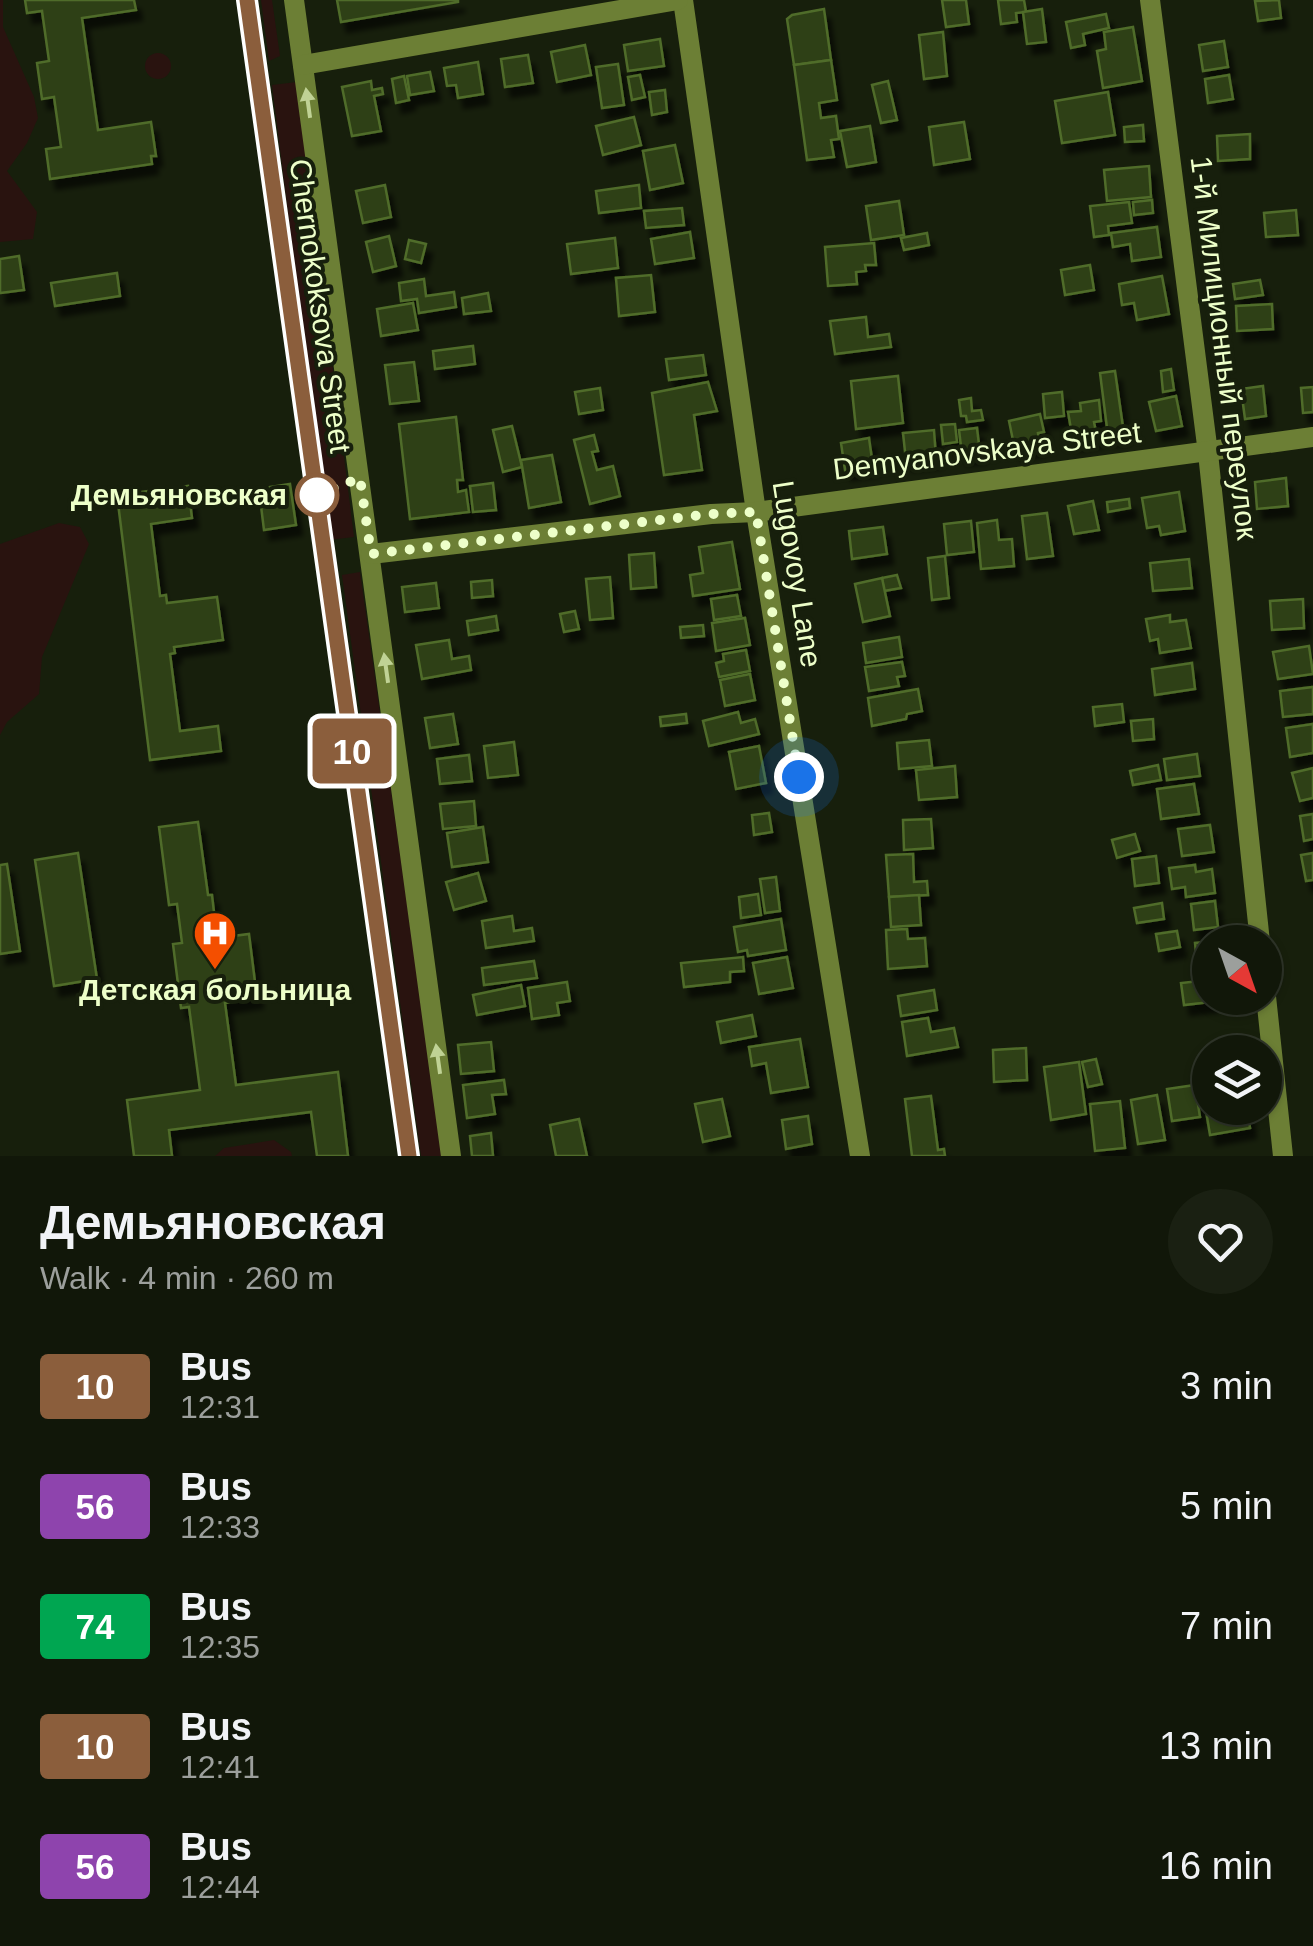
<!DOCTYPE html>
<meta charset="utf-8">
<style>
body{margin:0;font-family:Helvetica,sans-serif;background:#1a2012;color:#f1f3f6;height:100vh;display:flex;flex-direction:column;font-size:38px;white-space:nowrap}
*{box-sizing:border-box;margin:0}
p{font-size:32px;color:#9c9f9c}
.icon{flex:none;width:55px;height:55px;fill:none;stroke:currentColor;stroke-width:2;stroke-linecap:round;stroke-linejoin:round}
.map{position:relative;height:1156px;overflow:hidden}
.details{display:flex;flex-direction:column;background:#111709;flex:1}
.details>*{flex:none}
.badge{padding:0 20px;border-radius:8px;font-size:35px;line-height:65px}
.needle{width:65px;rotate:140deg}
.controls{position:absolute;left:1192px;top:925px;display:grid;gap:20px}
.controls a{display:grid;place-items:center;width:90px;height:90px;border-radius:50%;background:#111709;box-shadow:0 2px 8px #0004,0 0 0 2px #30362a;font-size:50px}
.you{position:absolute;width:50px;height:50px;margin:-25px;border:8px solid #fff;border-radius:50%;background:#1a73e8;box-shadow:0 0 0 15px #1a73e833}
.map>.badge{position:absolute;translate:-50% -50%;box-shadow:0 0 0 5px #fff}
.round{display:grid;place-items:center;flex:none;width:105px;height:105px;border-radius:52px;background:#1a2012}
.headline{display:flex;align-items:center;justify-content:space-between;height:170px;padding:0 40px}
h1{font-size:48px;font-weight:600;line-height:75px}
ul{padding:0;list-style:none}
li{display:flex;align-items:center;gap:30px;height:120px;padding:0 40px}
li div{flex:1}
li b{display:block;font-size:38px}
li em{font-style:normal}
li .badge{min-width:110px;font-weight:700;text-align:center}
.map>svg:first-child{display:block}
</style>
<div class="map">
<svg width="1313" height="1156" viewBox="0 0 1313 1156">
<defs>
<filter id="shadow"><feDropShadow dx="6" dy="10" stdDeviation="2.5" flood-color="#0009"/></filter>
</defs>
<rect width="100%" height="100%" fill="#171f0c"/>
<g fill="#29130f">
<polygon points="0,0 3,0 3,27 34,97 38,118 27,143 7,171 37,212 33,239 0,242"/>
<polygon points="261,0 272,0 280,56 269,61"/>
<circle cx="158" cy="66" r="13"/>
<polygon points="297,82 354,537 329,540 272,85"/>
<polygon points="59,523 80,527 89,544 42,657 39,694 7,722 0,735 0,544"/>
<polygon points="360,572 443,1156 421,1156 342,575"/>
<polygon points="274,1140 291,1152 292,1156 215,1156 224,1148"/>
</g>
<g fill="#2f4017" stroke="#506c29" stroke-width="2.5" filter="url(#shadow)">
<polygon points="25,0 134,0 136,10 82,18 98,130 151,122 156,156 151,156 152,164 50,179 46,149 61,147 54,97 42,99 37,63 49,61 42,11 27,13"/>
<polygon points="337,0 458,0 458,2 341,22"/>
<polygon points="942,0 966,0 969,24 946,27"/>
<polygon points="998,0 1024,0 1026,12 1016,13 1017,22 1001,24"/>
<polygon points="1279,0 1281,18 1258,21 1255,1"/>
<polygon points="824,9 831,60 794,65 787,19 792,15"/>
<polygon points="1042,9 1046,42 1027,44 1023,12"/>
<polygon points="1106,14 1109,28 1083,34 1085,45 1071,48 1066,22"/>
<polygon points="1133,27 1142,81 1103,88 1097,51 1106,49 1104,32"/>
<polygon points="943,32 947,76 924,79 919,35"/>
<polygon points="660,39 664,66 628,71 624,45"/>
<polygon points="1224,41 1228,67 1203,71 1199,45"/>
<polygon points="585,45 591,75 557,82 551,52"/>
<polygon points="528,55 533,83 505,87 501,59"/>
<polygon points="831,60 837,100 819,103 821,118 836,116 839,139 831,140 834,157 807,160 794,65"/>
<polygon points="478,62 483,94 458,98 456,85 447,86 444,68"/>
<polygon points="618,64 624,105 602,108 596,67"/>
<polygon points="430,72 434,91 410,95 407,76"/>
<polygon points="640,75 645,97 632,100 628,77"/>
<polygon points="1229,75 1233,99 1208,103 1205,79"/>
<polygon points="404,76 409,100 396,103 392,79"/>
<polygon points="371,81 372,90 382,88 383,94 374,96 381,131 352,136 342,87"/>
<polygon points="888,81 897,120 881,123 872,85"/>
<polygon points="665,90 667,112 652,115 649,92"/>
<polygon points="1108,92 1115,135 1062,143 1055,101"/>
<polygon points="634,117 641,145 603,155 596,126"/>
<polygon points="964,122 970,159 934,165 929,127"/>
<polygon points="1143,125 1144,141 1125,142 1124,127"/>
<polygon points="870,126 876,162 847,167 840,131"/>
<polygon points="1250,134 1250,159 1218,161 1217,136"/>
<polygon points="675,145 683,183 650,190 643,151"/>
<polygon points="1149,166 1151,197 1107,201 1104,170"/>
<polygon points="385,185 391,217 363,223 356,191"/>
<polygon points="639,185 641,208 599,213 596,191"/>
<polygon points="1152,200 1153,213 1134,215 1133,202"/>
<polygon points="899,201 904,235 871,240 866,206"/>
<polygon points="1129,202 1132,223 1108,226 1109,235 1094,237 1090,206"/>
<polygon points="682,208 684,225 646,228 644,211"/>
<polygon points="1296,210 1298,235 1266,237 1264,213"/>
<polygon points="1157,227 1161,257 1132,261 1130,244 1113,247 1111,233"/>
<polygon points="690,232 694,258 655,264 651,239"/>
<polygon points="927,233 929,245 904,250 901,238"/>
<polygon points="389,236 396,266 373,272 366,242"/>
<polygon points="615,238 618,268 571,274 567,244"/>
<polygon points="409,240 426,244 421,263 405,259"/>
<polygon points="874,243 876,265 865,265 866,271 856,272 857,284 828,286 825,247"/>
<polygon points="19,256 24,290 0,293 0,259"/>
<polygon points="1090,265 1094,290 1065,295 1061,270"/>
<polygon points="117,273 120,296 55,306 51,283"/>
<polygon points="651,275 655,312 619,316 616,278"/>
<polygon points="1162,276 1169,314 1137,320 1134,303 1122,305 1119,284"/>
<polygon points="424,279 426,296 454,292 456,307 419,313 417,299 401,301 399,283"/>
<polygon points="1260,280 1263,295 1235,299 1233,284"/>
<polygon points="488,293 491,311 464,314 462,298"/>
<polygon points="413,303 418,330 381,336 377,309"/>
<polygon points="1272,304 1273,329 1237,331 1236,306"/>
<polygon points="866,317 868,337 889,334 891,347 835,354 830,321"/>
<polygon points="473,346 475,364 435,369 433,351"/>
<polygon points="703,355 706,375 669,380 666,359"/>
<polygon points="414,362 419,401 390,404 385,365"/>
<polygon points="1171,369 1174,390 1163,392 1161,371"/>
<polygon points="1115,371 1124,434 1108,436 1100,373"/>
<polygon points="898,376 903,423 856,429 851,381"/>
<polygon points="708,382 717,411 694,415 702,470 664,475 652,393"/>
<polygon points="1263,386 1266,416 1245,419 1241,389"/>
<polygon points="1313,387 1313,412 1303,413 1301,388"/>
<polygon points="600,388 603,410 579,414 575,392"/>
<polygon points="1062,392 1064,416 1045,418 1043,394"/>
<polygon points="1176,396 1182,426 1156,431 1149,402"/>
<polygon points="971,398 972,411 981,410 983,420 967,422 966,416 961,416 959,400"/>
<polygon points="1099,400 1101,421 1094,422 1097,437 1073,441 1068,412 1081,411 1080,403"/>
<polygon points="1040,414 1044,432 1038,433 1040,445 1015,450 1009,421"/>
<polygon points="456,417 463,480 457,480 458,492 466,490 469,512 410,519 399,424"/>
<polygon points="955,424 957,442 943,444 941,425"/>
<polygon points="512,426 522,467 503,472 493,430"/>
<polygon points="977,428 980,453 962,455 959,430"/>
<polygon points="934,430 936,458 906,461 903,433"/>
<polygon points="594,435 598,451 592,452 597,470 613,466 620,496 590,504 574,440"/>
<polygon points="869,438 873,466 845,470 841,443"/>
<polygon points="552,455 561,502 529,508 521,460"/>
<polygon points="1286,478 1288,506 1257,509 1255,482"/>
<polygon points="493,483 496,510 473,512 470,486"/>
<polygon points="290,484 296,525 264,530 261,506 273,504 270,487"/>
<polygon points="188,486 192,518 151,524 160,596 166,595 167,603 217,597 223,640 174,647 175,653 170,654 180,731 218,726 221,751 150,760 117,495"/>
<polygon points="1179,492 1185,531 1161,535 1159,526 1147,528 1142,498"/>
<polygon points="1129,499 1130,508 1108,512 1107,502"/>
<polygon points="1093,501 1099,530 1074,534 1068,506"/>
<polygon points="1047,513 1053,556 1027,559 1022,516"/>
<polygon points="997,520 999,540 1012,539 1014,566 981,569 977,523"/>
<polygon points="971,521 974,552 947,555 944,524"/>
<polygon points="883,527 887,554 852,559 849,531"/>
<polygon points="732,542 740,589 693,596 690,575 703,573 699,547"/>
<polygon points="654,553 656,587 631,589 629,555"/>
<polygon points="945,556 949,598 932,600 928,558"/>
<polygon points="1189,559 1192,588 1153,591 1150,563"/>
<polygon points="897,575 901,588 884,591 882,578"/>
<polygon points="610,577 613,618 590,620 586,579"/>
<polygon points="882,578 890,616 863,622 855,584"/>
<polygon points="492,580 493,596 472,598 471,582"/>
<polygon points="436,583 439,608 405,612 402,587"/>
<polygon points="737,595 741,616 714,620 711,599"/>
<polygon points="1303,599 1304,628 1272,630 1270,601"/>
<polygon points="575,611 579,629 564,632 560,614"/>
<polygon points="1170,615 1170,622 1186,620 1191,648 1160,653 1158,639 1150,641 1146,619"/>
<polygon points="496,616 498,630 469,635 467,621"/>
<polygon points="745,618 750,645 716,651 712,623"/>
<polygon points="703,625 704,636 681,638 680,627"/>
<polygon points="899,637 902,657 866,663 863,643"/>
<polygon points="449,640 452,659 469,656 471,670 422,679 416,645"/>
<polygon points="1309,646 1313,674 1278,679 1273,652"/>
<polygon points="746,650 750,671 719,677 716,663 724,661 723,654"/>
<polygon points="902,662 905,676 897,677 899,686 869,691 865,667"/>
<polygon points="1192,663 1195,689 1155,695 1152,669"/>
<polygon points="750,674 755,700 725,706 720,680"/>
<polygon points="1313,687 1313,714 1283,717 1280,691"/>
<polygon points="918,689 922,711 907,714 906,719 872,726 868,698"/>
<polygon points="1122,704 1124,722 1095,726 1093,707"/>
<polygon points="738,712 741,723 755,719 759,734 709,746 703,721"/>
<polygon points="453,714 458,744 430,748 425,718"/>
<polygon points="686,714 687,723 661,726 660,717"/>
<polygon points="1153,719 1154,739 1133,741 1131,721"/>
<polygon points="1313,724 1313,753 1290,757 1286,728"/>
<polygon points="929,740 932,766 899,769 897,743"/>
<polygon points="514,742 518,775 488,778 484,746"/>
<polygon points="759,746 766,783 736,789 729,752"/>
<polygon points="1197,754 1200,776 1167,780 1164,759"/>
<polygon points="469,755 472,781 440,784 437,759"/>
<polygon points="1158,765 1161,780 1133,785 1130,771"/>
<polygon points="955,766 957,797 919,800 916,770"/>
<polygon points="1313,768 1313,798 1300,801 1292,773"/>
<polygon points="1194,784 1199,814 1161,819 1157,789"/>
<polygon points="474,801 476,826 443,829 440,804"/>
<polygon points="769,813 772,832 754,835 752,815"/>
<polygon points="1313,814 1313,839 1304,841 1300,816"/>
<polygon points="931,819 933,848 904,850 903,820"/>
<polygon points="198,822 208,895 212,895 217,938 249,934 257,998 225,1003 236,1085 338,1072 348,1156 317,1156 311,1112 169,1130 172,1156 134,1156 127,1100 200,1090 189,1007 181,1008 173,944 182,943 177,904 169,905 159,827"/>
<polygon points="1210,825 1214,852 1182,856 1178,829"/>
<polygon points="483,827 488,862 452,867 447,833"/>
<polygon points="1135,834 1140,851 1117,858 1112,840"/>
<polygon points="78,853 97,979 54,986 35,860"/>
<polygon points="1313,853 1313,880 1306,881 1301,855"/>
<polygon points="913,854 914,882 927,881 928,895 889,897 886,855"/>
<polygon points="1156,856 1159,883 1135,886 1132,859"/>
<polygon points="7,864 20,951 0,954 0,865"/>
<polygon points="1195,865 1196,872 1212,869 1215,893 1186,897 1185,887 1172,889 1169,868"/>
<polygon points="478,873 486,901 454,910 446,882"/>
<polygon points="776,877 780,911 765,913 760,879"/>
<polygon points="758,894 761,915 741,918 739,897"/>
<polygon points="919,895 921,925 891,927 889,897"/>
<polygon points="1215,901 1218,927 1194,930 1191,904"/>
<polygon points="1162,903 1164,919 1137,923 1134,908"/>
<polygon points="512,916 514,931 532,928 534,941 486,948 482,921"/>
<polygon points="781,919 786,950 748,956 747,950 738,952 734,927"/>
<polygon points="907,929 908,939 925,938 927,966 888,969 886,930"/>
<polygon points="1177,931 1180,947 1159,951 1156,934"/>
<polygon points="1220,941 1210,942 1210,974 1198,975 1195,943"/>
<polygon points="743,957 744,971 730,972 730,982 684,987 681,963"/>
<polygon points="787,957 793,988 759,994 753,963"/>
<polygon points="534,961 537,978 484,985 482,968"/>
<polygon points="1209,980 1211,1002 1184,1005 1181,983"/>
<polygon points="567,982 570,1001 557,1003 559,1015 532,1019 528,988"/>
<polygon points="521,985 525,1006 477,1015 473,995"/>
<polygon points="934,990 937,1010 901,1016 898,996"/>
<polygon points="752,1015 756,1036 721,1043 717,1022"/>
<polygon points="928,1018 931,1032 954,1028 958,1047 907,1056 902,1022"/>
<polygon points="800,1039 808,1087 771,1093 766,1063 752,1066 749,1047"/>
<polygon points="491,1042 494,1071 461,1074 458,1045"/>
<polygon points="1026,1048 1027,1080 994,1082 993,1050"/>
<polygon points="1096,1059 1102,1084 1088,1087 1082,1062"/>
<polygon points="1079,1062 1086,1114 1051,1120 1044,1067"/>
<polygon points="504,1080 506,1094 492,1095 495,1114 467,1118 463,1085"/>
<polygon points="1195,1085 1200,1117 1172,1121 1167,1089"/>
<polygon points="1210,1091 1210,1108 1247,1108 1250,1128 1210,1135 1203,1093"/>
<polygon points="1157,1095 1165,1140 1138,1144 1131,1100"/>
<polygon points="931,1096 938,1150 944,1149 945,1156 912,1156 905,1099"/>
<polygon points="722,1099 730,1136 703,1142 695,1104"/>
<polygon points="1120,1101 1125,1148 1095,1151 1090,1104"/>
<polygon points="808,1116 812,1144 786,1149 782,1120"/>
<polygon points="579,1119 587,1156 556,1156 550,1125"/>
<polygon points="491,1133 493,1156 472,1156 470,1136"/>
</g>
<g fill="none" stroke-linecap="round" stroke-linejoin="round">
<g stroke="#6c7f35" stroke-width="20">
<polyline points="247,0 409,1156"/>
<polyline points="294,0 451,1156"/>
<polyline points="683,0 756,512 860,1156"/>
<polyline points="1150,0 1208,453 1260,942"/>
<polyline points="303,65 678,0"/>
<polyline points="371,554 711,514 756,512 1313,437"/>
<polyline points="1265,987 1283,1156"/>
</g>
</g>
<defs><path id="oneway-solid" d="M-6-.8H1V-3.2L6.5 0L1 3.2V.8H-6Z" transform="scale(2.5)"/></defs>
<g fill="#c0d295">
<use href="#oneway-solid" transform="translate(308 103) rotate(-98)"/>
<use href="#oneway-solid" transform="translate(386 668) rotate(-98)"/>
<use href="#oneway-solid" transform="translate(438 1059) rotate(-98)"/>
</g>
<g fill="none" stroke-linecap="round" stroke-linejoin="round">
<g stroke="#fff" stroke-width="22">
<polyline id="line" points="247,0 409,1156"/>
</g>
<use href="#line" stroke="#8b5e3c" stroke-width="15"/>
<polyline stroke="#edffc9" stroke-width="10" stroke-dasharray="0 18" points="317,495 360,478 371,554 711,514 756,512 799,777"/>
</g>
<defs>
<g id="hospital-pin" transform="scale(2.25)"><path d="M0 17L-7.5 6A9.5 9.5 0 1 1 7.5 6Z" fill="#f44f00" stroke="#171f0c"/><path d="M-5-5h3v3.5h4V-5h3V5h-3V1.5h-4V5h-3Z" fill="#fff"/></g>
</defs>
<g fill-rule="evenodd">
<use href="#hospital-pin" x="215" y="933"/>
</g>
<circle fill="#fff" stroke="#8b5e3c" stroke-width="5" cx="317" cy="495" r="20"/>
<g text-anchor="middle" stroke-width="8" stroke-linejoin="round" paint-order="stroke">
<g font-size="30" fill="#edffc9" stroke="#171f0c">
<text transform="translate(320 306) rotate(82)" y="10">Chernokoksova Street</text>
<text transform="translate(1224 348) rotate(83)" y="10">1-й Милиционный переулок</text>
<text transform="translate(987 451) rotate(-7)" y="10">Demyanovskaya Street</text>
<text transform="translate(797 574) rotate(81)" y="10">Lugovoy Lane</text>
</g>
<g font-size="30" font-weight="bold" fill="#edffc9" stroke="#171f0c" text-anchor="end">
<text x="287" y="505">Демьяновская</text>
</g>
<g font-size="30" font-weight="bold" fill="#edffc9" stroke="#171f0c">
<text x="215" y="1000">Детская больница</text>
</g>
</g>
</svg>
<div class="controls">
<a><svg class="needle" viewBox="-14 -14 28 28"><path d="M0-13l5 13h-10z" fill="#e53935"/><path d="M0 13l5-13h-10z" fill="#9c9f9c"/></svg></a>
<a><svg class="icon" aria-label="layers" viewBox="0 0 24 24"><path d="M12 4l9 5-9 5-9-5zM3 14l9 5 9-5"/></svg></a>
</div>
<div class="you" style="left:799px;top:777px"></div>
<b class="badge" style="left:352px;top:751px;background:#8b5e3c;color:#fff">10</b>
</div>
<section class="details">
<div class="headline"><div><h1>Демьяновская</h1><p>Walk · 4 min · 260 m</p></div><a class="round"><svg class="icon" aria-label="heart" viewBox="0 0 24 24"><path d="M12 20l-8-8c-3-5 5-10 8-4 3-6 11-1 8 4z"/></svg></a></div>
<ul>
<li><span class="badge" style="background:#8b5e3c;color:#fff">10</span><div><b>Bus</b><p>12:31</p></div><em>3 min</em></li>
<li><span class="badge" style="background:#8e44ad;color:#fff">56</span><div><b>Bus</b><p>12:33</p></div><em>5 min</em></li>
<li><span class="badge" style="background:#00a651;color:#fff">74</span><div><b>Bus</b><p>12:35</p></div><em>7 min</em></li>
<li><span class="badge" style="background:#8b5e3c;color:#fff">10</span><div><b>Bus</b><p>12:41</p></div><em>13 min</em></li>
<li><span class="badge" style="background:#8e44ad;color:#fff">56</span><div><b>Bus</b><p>12:44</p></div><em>16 min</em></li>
</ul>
</section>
